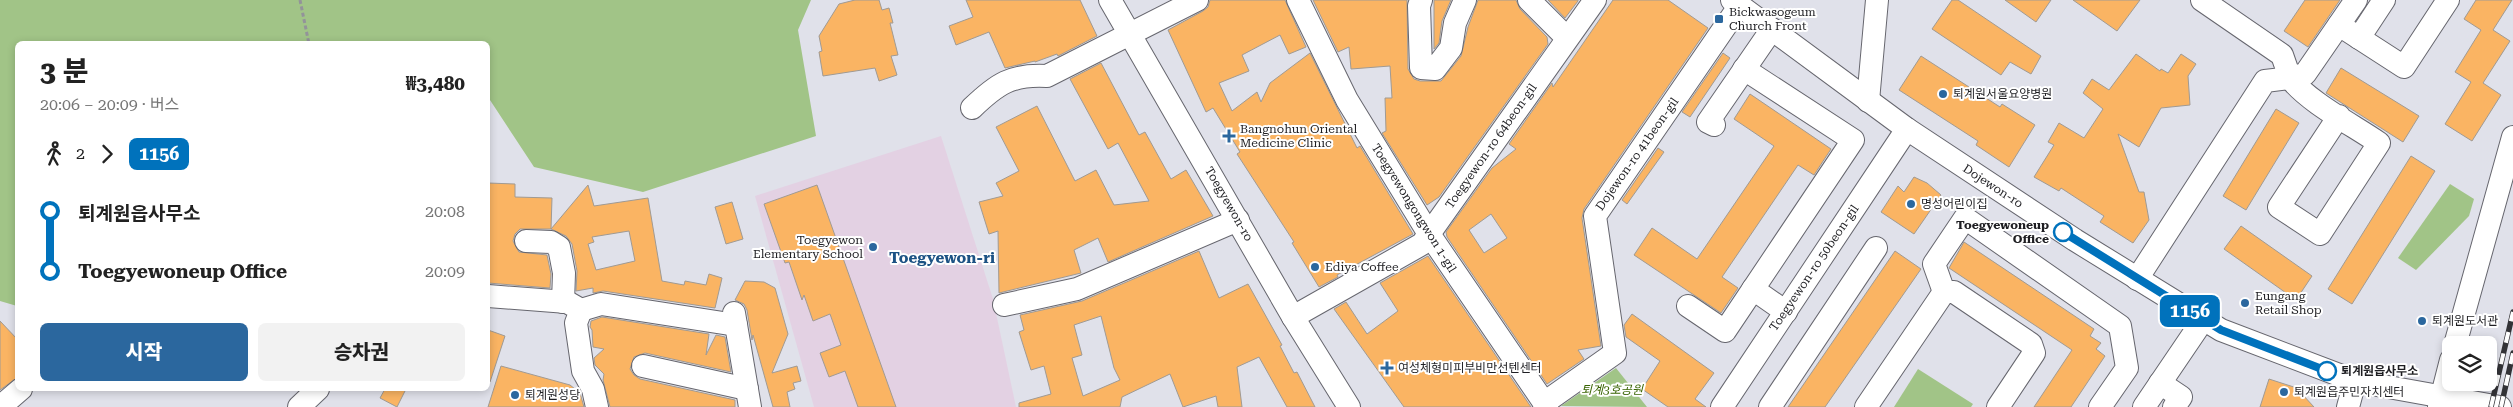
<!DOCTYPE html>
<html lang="ko">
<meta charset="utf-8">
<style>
body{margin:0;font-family:"Roboto Serif","Noto Sans KR",serif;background:#f2f2f2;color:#222;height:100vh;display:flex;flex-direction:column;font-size:19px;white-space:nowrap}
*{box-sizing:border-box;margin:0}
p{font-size:16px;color:#767676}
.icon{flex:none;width:28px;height:28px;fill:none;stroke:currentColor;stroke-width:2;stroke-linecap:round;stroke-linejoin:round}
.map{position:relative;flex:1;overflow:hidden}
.sheet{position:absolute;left:15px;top:41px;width:475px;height:350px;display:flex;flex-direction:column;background:#fff;border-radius:8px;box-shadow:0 2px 8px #0003}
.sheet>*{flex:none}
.badge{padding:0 10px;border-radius:8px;font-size:18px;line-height:32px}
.fabs{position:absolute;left:2442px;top:336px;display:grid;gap:10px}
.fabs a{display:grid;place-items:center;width:55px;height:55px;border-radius:8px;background:#fff;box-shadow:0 2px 8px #0003;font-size:25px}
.map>.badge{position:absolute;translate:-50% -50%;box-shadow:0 0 0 2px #fff}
.legs{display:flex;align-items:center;gap:8px;height:55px;padding:0 25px;font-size:16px}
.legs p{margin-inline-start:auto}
.head{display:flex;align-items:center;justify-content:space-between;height:85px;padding:0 25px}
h1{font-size:28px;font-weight:800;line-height:38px}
.primary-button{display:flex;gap:10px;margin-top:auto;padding:10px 25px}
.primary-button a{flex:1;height:58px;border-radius:8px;background:#2b679e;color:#fff;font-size:20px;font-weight:800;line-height:58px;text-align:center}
.primary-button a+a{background:#f2f2f2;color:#222}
ul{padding:0 25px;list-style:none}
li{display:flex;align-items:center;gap:18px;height:60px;font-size:19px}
li i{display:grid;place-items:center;width:8px;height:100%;margin:0 6px;background:currentColor}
li i::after{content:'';width:12px;height:12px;margin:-6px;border:4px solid;border-radius:50%;background:#fff}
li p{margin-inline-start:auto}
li:first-child i{background:linear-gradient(#0000 50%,currentColor 0)}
li:last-child i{background:linear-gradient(currentColor 50%,#0000 0)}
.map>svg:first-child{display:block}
</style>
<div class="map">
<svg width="2513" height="407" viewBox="0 0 2513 407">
<rect width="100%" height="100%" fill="#e0e1ea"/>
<polygon fill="#e3d1e3" points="941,136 993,299 1016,407 814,407 755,196"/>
<g fill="#a1c487">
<polygon points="0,0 811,0 798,30 816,136 643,192 534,167 488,97 488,44 18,44 17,306 0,301"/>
<polygon points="2450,184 2474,199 2469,216 2416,270 2398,258"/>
<polygon points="1616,368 1647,407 1561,406"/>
<polygon points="1918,369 1973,404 1971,407 1894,407"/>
</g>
<g fill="#fab463" stroke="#a09a93" fill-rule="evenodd">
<polygon points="855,0 879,0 882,10 889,8 893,23 890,23 898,55 891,56 897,75 879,81 875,68 823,76 819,52 822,51 819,36 839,4"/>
<polygon points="966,0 1080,0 1097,36 1058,56 1057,54 1035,62 1035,61 1005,68 989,32 956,45 949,26 973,17"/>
<polygon points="1210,0 1285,0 1306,47 1289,54 1280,35 1242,55 1249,71 1219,83 1232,111 1257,92 1261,102 1270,83 1310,53 1357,148 1360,146 1413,234 1337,275 1338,277 1319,287 1292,243 1294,242 1237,154 1240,152 1213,108 1206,112 1168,30 1203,11 1208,7"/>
<polygon points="1313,0 1407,0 1408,69 1414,79 1420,81 1441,81 1461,56 1468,27 1478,0 1516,0 1520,9 1547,37 1548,44 1439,197 1427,205 1382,133 1386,131 1385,98 1392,98 1390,66 1351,69 1349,47 1338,52"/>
<polygon points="1434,0 1451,0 1442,21 1439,43 1434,49"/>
<polygon points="1548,0 1578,0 1578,1 1565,18"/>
<path d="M1613,0H1668L1708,28L1584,209L1582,218L1601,346L1578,350L1584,359L1547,384L1447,237L1446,232L1492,168L1516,149L1509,144L1552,83L1553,87ZM1491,214L1507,238L1484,253L1469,230Z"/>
<polygon points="1952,0 1958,0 2041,56 2031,74 2010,62 2001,75 1932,29"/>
<polygon points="2005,0 2051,0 2036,22"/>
<polygon points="2073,0 2140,0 2117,31"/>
<polygon points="2305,0 2340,0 2308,47 2284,31"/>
<polygon points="2476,0 2512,0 2493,30 2510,41 2483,83 2501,95 2472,141 2445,124 2471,82 2455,72 2481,30 2464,19"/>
<polygon points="1723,53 1730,58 1690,117 1682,112"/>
<polygon points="2136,54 2160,71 2161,69 2168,73 2181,54 2196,64 2188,76 2190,105 2161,108 2139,147 2118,134 2139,192 2144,192 2149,220 2133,243 2100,222 2104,216 2061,188 2059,191 2034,177 2054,145 2048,142 2059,123 2084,138 2103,109 2083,93 2092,79 2109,90"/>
<polygon points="1921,56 2000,107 2002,104 2035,125 2009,167 1976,145 1978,141 1899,90"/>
<polygon points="1101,63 1139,135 1145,132 1171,179 1186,170 1213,216 1108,262 1098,238 1074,250 1081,273 999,293 998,231 989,234 979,202 1003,196 996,183 1019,171 996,127 1037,106 1075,181 1096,170 1114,205 1149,201 1118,143 1108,149 1070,79"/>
<polygon points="2341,68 2419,116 2403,142 2326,93"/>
<polygon points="1750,94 1831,149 1814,175 1798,165 1722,277 1738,288 1721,313 1634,255 1652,228 1697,259 1774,146 1734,119"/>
<polygon points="2276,109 2299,123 2246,210 2223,196"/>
<polygon points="1658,148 1664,152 1627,204 1622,200"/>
<polygon points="2411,156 2435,171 2352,304 2328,289"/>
<polygon points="1914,177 1927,183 1941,195 1914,234 1881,212 1898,186 1904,192"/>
<polygon points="488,183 515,184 515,197 552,198 551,229 520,229 515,234 513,241 519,252 547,255 551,274 550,288 488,283"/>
<path d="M588,185L594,206L648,198L662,281L684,285L685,281L706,285L709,274L722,278L715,308L603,291L593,293V288L576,291L577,271L572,244L566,236L551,229ZM629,231L635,261L596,270L588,244L594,242L592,237Z"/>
<polygon points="817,185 896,407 858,407 845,371 829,377 820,353 841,345 830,314 813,321 804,295 802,300 789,262 785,263 764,204"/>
<polygon points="732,202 743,239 726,244 715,207"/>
<polygon points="2241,226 2312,276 2296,300 2224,249"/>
<polygon points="1964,242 2094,329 2090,336 2101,343 2096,349 2105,356 2071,407 2034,407 2072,350 1949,268"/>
<path d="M1199,251L1219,298L1248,284L1282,345L1280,346L1294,373L1297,372L1315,407H1287L1259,357L1237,367L1242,407H1218L1216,396L1183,407L1170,374L1122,397L1120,407H1019V403L1051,394L1044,366L1031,370L1019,332L1024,330L1020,315L1082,301ZM1101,316L1114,368L1120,380L1083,396L1072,358L1082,355L1074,325Z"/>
<polygon points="1895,251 1921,269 1825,407 1788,407"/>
<polygon points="1428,256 1531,407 1404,407 1334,309 1346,302 1367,334 1398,311 1380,283"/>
<polygon points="745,281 764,282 775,288 788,334 772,373 797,366 801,381 793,383 795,389 787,392 790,407 773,407 753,335 752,340 747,310 744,304 735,300"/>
<polygon points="1632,314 1714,373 1695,399 1706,407 1668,407 1642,389 1660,361 1626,337 1624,325"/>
<polygon points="602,317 709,334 706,355 716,335 725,337 731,372 645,353 634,357 630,369 634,375 640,379 735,400 735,407 610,407 603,380 604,374 595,365 594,358 604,349 593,347 592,330 590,327 591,321"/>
<polygon points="0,321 18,340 18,377 0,390"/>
<polygon points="488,330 505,336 490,382 488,382"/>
<polygon points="501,366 570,385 580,393 584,407 488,407"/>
<polygon points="2269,379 2303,390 2302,394 2314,407 2260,407"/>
<polygon points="385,389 406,389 397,407 380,398"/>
</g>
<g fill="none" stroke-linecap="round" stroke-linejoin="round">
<g stroke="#66666e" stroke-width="24">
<g id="minor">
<polyline points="1110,0 1293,317 1349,407"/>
<polyline points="1298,0 1347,100 1429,234 1547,407"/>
<polyline points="1421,0 1419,6 1421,68 1435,69 1451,48 1455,23 1465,0"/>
<polyline points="1529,0 1567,38"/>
<polyline points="1732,0 1907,129 2075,240 2221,330 2355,381 2500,407"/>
<polyline points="2339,25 2404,67 2448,0"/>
<polyline points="2359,38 2384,0"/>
<polyline points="1868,101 1877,0"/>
<path d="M972,108C997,84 1011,74 1047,76L1197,0"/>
<path d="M2339,116L2279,207L2320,234L2379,143C2353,125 2308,102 2290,78L2305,74L2356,0"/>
<polyline points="1714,125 1708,122 1772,29"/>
<polyline points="526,241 551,242 559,247 564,273 563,302"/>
<polyline points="2137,279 2265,81 2290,78 2282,55 2202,0"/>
<polyline points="1753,289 1786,312"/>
<polyline points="1944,292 1934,264 1965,218 2120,326 2127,368 2100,407"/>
<polyline points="488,296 567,302 581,310 576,323 583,371 593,389 597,407"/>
<polyline points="1004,305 1077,289 1238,220"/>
<polyline points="1688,306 1725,331 1853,140 1744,69"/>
<polyline points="581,310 601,304 736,325"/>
<polyline points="734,313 750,407"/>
<polyline points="1293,317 1422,244 1595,0"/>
<polyline points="2455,345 2513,137"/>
<polyline points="643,366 747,389"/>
<polyline points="2160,383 2181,397 2174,407"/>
<polyline points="1544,403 1615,353 1595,216 1740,5"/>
<polyline points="0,407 21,389"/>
<polyline points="299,407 318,389"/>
<polyline points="1722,407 1907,129"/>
<polyline points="1770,407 1876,248"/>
<polyline points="1866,407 1944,292 1954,292 2031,344 2034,353 1998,407"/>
<polyline points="2144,407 2203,320"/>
<polyline points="2348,407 2355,381"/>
<polyline points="2439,407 2451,360"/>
</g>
</g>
<polyline stroke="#93939a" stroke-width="3" stroke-dasharray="4 2.5" stroke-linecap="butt" points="300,0 309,44"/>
<use href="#minor" stroke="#fff" stroke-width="22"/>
<g stroke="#333337" stroke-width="5.5">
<g id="rail">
<polyline points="2491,407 2513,312"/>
<polyline points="2501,407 2513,353"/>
</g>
</g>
<use href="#rail" stroke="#fff" stroke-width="4" stroke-dasharray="11" stroke-linecap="butt"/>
</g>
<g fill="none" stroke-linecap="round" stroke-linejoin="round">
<g stroke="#fff" stroke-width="11">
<polyline id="line-1" points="2063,232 2221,330 2327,371"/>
</g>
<use href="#line-1" stroke="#0072bc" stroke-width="8"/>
</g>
<g fill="#2b679e" stroke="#fff" stroke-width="2">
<rect x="1714" y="14" width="10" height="10" rx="2.5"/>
<circle cx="1943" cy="94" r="5"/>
<path d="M1226.5 128.5h5v5h5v5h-5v5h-5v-5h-5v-5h5z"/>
<circle cx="1911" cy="204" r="5"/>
<circle cx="873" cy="247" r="5"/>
<circle cx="1315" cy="267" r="5"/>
<circle cx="2245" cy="303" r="5"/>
<circle cx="2422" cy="321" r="5"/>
<path d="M1384.5 360.5h5v5h5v5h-5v5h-5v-5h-5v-5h5z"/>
<circle cx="2284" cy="392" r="5"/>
<circle cx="515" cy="395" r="5"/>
</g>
<g fill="#fff" stroke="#0072bc" stroke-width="2.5">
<circle cx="2063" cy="232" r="9"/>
<circle cx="2327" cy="371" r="9"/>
</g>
<g text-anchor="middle" stroke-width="4" stroke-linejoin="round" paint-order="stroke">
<g font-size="12" fill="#1e1e22" stroke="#fff" text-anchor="start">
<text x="1729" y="16">Bickwasogeum<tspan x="1729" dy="14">Church Front</tspan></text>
<text x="1953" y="98">퇴계원서울요양병원</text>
<text x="1240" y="133">Bangnohun Oriental<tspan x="1240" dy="14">Medicine Clinic</tspan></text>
<text x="1921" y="208">명성어린이집</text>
<text x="863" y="244" text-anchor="end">Toegyewon<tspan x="863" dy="14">Elementary School</tspan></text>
<text x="1325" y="271">Ediya Coffee</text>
<text x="2255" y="300">Eungang<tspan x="2255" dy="14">Retail Shop</tspan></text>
<text x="2432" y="325">퇴계원도서관</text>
<text x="1398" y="372">여성체형미피부비만선텐센터</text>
<text x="2294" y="396">퇴계원읍주민자치센터</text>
<text x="525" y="399">퇴계원성당</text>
</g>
<g font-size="12" fill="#1e1e22" stroke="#fff">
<text transform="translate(1491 146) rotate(-55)" y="4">Toegyewon-ro 64beon-gil</text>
<text transform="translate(1637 154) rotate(-55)" y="4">Dojewon-ro 41beon-gil</text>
<text transform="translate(1993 186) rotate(33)" y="4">Dojewon-ro</text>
<text transform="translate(1229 204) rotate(60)" y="4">Toegyewon-ro</text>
<text transform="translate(1414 208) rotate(58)" y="4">Toegyewongongwon 1-gil</text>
<text transform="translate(1814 268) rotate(-56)" y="4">Toegyewon-ro 50beon-gil</text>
</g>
<g font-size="12" font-weight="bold" fill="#1e1e22" stroke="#fff" text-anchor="end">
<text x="2049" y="229">Toegyewoneup<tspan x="2049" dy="14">Office</tspan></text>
<text x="2341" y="375" text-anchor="start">퇴계원읍사무소</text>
</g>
<g font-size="12" font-style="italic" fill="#396403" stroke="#fff">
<text x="1612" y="394">퇴계3호공원</text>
</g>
<g font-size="15" font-weight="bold" fill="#1c5284" stroke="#fff">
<text x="942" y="263">Toegyewon-ri</text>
</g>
</g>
</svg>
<div class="fabs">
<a><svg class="icon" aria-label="layers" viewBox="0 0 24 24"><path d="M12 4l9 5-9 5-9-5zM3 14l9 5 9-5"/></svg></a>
</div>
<b class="badge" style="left:2190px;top:311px;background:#0072bc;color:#fff">1156</b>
<section class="sheet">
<div class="head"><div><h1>3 분</h1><p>20:06 – 20:09 · 버스</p></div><b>₩3,480</b></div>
<div class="legs"><svg class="icon" aria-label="walk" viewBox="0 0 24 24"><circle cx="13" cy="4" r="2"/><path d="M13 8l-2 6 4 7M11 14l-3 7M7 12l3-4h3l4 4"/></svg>2<svg class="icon" aria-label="forward" viewBox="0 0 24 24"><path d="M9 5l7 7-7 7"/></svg><b class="badge" style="background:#0072bc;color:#fff">1156</b></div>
<ul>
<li><i style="color:#0072bc"></i><b>퇴계원읍사무소</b><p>20:08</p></li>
<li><i style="color:#0072bc"></i><b>Toegyewoneup Office</b><p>20:09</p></li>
</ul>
<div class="primary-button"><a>시작</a><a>승차권</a></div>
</section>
</div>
